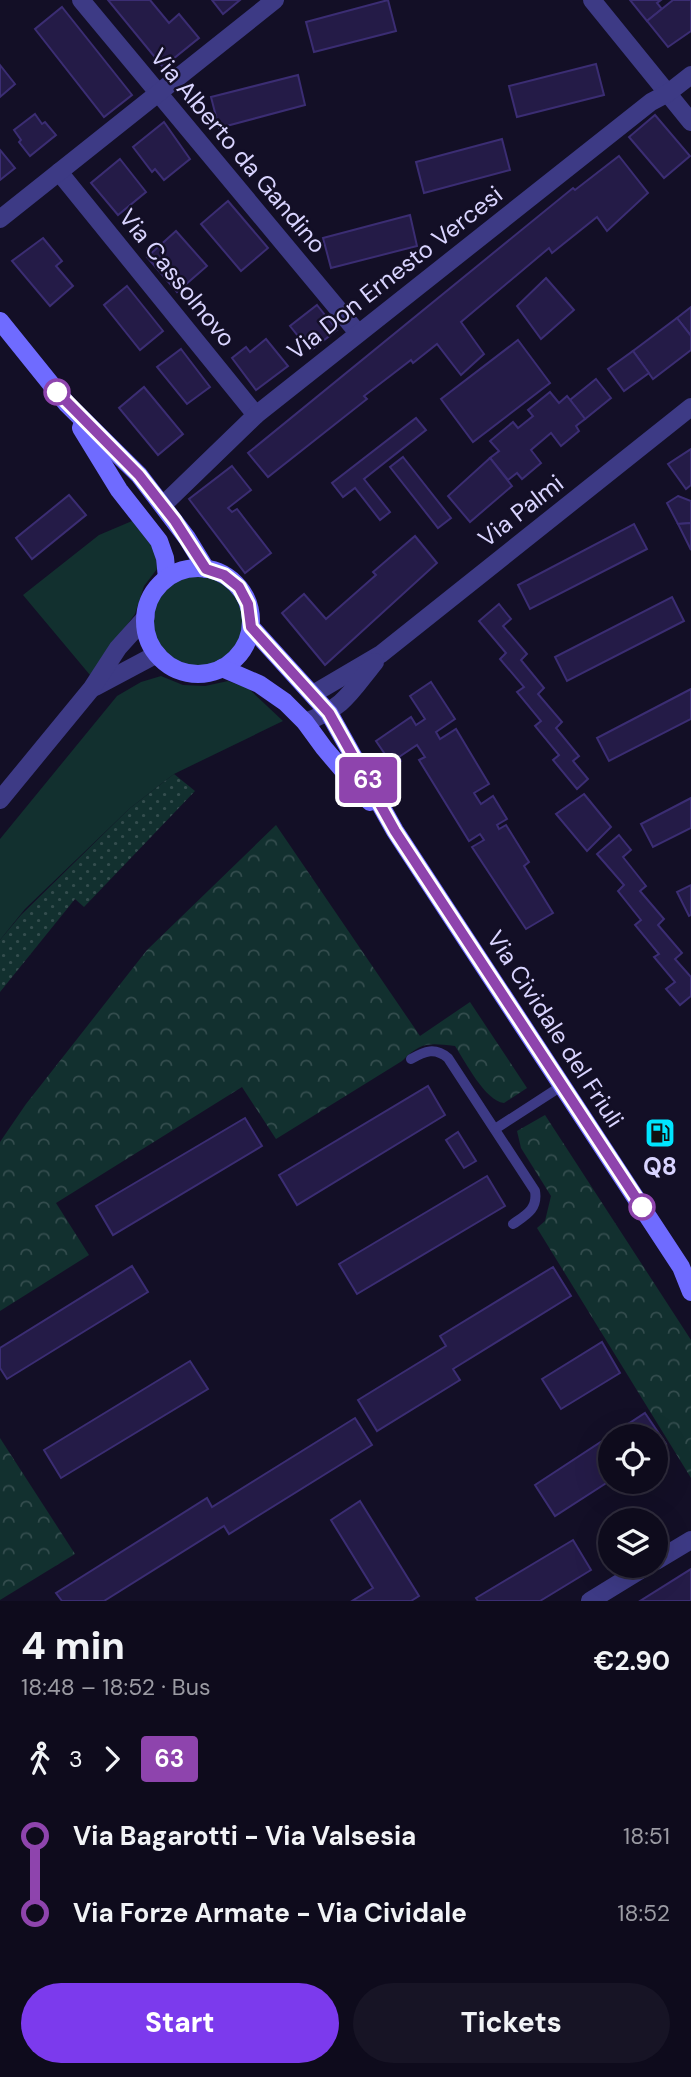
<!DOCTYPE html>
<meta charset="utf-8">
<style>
body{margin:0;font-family:"DM Sans",sans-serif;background:#171425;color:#f1f3f6;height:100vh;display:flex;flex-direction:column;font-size:26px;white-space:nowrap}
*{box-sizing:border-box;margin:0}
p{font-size:23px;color:#9b9ba3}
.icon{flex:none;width:38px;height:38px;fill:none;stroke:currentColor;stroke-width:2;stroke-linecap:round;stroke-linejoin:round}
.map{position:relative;height:1601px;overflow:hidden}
.side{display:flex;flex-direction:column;background:#0e0b1c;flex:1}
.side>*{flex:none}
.badge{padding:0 14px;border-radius:5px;font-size:24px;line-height:46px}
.buttons{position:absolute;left:598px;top:1424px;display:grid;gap:14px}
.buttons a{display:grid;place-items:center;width:70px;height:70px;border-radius:50%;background:#0e0b1c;box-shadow:0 7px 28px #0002,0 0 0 2px #2e2b3b;font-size:35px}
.map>.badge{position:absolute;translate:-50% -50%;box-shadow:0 0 0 4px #fff}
.legs{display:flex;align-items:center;gap:10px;height:77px;padding:0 21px;font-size:23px}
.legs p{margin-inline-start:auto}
.head{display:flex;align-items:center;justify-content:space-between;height:119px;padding:0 21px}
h1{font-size:38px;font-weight:800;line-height:52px}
.action{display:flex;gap:14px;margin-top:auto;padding:14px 21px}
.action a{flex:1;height:80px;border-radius:42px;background:#7c3aed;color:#fff;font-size:28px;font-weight:800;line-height:80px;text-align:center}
.action a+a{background:#171425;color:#f1f3f6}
ul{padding:0 21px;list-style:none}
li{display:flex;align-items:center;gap:24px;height:77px;font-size:26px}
li i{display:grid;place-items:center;width:10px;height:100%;margin:0 9px;background:currentColor}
li i::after{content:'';width:18px;height:18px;margin:-9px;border:5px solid;border-radius:50%;background:#0e0b1c}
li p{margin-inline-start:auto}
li:first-child i{background:linear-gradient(#0000 50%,currentColor 0)}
li:last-child i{background:linear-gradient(currentColor 50%,#0000 0)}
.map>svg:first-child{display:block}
</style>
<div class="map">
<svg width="691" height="1601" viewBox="0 0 691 1601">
<defs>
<pattern id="forest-crowns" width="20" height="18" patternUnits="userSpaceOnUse" patternTransform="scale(1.75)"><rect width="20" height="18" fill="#12302f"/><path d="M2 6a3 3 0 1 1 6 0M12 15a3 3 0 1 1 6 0" fill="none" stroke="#344d4e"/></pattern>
<pattern id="garden-dots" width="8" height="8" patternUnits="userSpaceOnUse" patternTransform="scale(1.75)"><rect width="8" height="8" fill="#12302f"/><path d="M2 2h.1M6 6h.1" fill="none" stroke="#344d4e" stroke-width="1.8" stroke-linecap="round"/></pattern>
</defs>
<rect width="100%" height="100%" fill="#130f26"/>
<g fill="#12302f">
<polygon points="132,521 155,550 157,569 144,586 135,614 90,675 23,595 99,535"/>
<circle cx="198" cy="621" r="45"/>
<polygon points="161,676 183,685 205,686 228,681 249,689 283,721 174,774 129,809 25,909 0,940 0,839 117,696 141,682"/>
</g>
<g fill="url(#forest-crowns)">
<path d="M276,825L420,1036L470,1002L527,1088L504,1103C485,1101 465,1061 455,1046C428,1043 421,1042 402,1061L276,1139L242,1087L56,1203L89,1255L0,1311V1142L26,1104L147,950Z"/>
<polygon points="545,1115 691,1340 691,1478 537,1228 545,1221 551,1196 521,1148 517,1131"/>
<polygon points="0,1438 75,1554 0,1600"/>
</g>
<polygon fill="url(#garden-dots)" points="174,774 195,791 84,907 75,899 0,992 0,940 21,915 129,809"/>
<g fill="#241b47" stroke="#3b2d73" stroke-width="2">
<polygon points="108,0 150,0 169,23 179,14 199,38 163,67"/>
<polygon points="212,0 240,0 223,14"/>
<polygon points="388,0 396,31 314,52 306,22"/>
<polygon points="630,0 661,0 657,3 662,9 647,21"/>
<polygon points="673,0 691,0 691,31 668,47 647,21"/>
<polygon points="62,7 132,95 104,117 35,29"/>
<polygon points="596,64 604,95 517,117 509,86"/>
<polygon points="0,65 15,84 0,97"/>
<polygon points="298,75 305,105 219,128 211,97"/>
<polygon points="35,114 42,124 45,122 56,135 30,156 19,142 21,140 14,130"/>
<polygon points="655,115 690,156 664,178 629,137"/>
<polygon points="164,122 190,159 164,180 155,169 152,172 133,147"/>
<polygon points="502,139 510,170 424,193 416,162"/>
<polygon points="0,150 15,168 0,180"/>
<polygon points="619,156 648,193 607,231 597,217 552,253 549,248 461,322 484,354 461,375 437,344 413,363 411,360 364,396 367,399 268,477 248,453 573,188 575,190"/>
<polygon points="120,159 146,192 118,215 91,183"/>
<polygon points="228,201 268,248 241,271 201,224"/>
<polygon points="410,215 417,246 331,268 323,238"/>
<polygon points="176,231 207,266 177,292 147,257"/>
<polygon points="43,238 62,261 56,266 73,286 50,306 12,261"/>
<polygon points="546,278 574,310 541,339 517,306"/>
<polygon points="127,286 163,331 140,350 104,305"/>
<polygon points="317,305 337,330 310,351 290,326"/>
<polygon points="691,307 691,336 677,318"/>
<polygon points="677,318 691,336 691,350 653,379 633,351"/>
<polygon points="266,339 288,366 256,390 232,358 246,347 250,352"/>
<polygon points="518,340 550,383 473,442 441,399"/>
<polygon points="181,349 210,387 187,404 157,367"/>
<polygon points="633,351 649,373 624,391 608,369"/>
<polygon points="596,379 611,398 585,419 570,400"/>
<polygon points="144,387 183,434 158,455 119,408"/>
<polygon points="550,392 559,403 567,396 585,419 576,426 579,431 561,446 551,433 531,450 541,463 522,479 517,473 508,480 490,458 499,451 490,441 513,422 518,428 533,416 528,410"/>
<polygon points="416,418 426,430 364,479 390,512 380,520 355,488 343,497 332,483"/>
<polygon points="691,449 691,485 686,489 668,464"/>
<polygon points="403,457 451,518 438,528 390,467"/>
<polygon points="490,458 512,486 470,522 448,496"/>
<polygon points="232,466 251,490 228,508 232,512 237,509 271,553 245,573 189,499"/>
<polygon points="69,495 86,515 32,559 16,538"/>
<polygon points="678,496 691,501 691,523 678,524 667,503"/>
<polygon points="691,523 691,550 678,524"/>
<polygon points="634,524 647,549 530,609 518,585"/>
<polygon points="415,536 437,563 325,665 282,613 304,594 326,619 376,575 373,572"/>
<polygon points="672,597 684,621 567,681 555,657"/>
<polygon points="499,604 511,619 503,626 527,654 521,660 544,688 538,694 562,722 556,728 579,756 573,761 588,779 577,789 553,760 559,755 535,726 541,721 517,692 524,687 500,659 506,653 479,621"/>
<polygon points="431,682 455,719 436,732 440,739 456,729 489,784 474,793 481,804 493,796 507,819 497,825 499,829 506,825 529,862 524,866 553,913 526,929 472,847 484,840 480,834 469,841 419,760 425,757 417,745 399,757 401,761 393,766 376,741 411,717 416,725 425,719 410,696"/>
<polygon points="691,689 691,719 609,761 597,738"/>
<polygon points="584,794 611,827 587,851 556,814"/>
<polygon points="691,798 691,828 653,847 641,824"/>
<polygon points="619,835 631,850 623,857 646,886 640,891 664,919 658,925 682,953 675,959 691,977 691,996 680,1005 666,989 675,982 654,957 659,954 635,925 641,920 618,891 624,885 597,854"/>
<polygon points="691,885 691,915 689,916 677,892"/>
<polygon points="428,1086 445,1115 297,1205 279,1175"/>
<polygon points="245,1118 262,1146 113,1235 96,1206"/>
<polygon points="458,1132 476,1161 464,1168 446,1140"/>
<polygon points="487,1176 505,1206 357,1294 339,1264"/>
<polygon points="132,1266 148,1292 7,1379 0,1368 0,1348"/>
<polygon points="553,1267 571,1296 453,1369 460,1380 377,1431 358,1400 446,1346 440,1336"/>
<polygon points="602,1342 620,1373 561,1409 542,1379"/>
<polygon points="190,1361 208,1389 61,1478 44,1450"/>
<polygon points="645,1413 666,1444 656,1450 656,1437 611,1437 611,1480 555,1516 535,1485"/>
<polygon points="355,1418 372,1445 229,1534 224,1526 104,1601 62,1601 56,1593 207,1498 212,1507"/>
<polygon points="360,1501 419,1596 411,1601 352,1601 373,1588 331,1520"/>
<polygon points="573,1540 591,1570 540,1601 478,1601 476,1598"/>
<polygon points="691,1569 691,1601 640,1601"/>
</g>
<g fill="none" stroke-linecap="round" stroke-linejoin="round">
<g stroke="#3d3a85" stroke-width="10">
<path d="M411,1059C425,1051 435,1047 448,1058L535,1191C538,1209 526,1215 513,1224"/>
<polyline points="495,1129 563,1085"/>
</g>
<g stroke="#3d3a85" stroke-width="18">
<polyline points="81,0 358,333"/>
<polyline points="592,0 691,122"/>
<polyline points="59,172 256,415"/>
<polyline points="0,219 275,0"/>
<polyline points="163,505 256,415 651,102 668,93 691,75"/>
<polyline points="95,687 157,654"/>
<polyline points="313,694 381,654 691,407"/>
<path d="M305,722C344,708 350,693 375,662"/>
<polyline points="0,800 92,688 118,648 146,617"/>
<polyline points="656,1561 691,1540"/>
<polyline points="590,1601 647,1566"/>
</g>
<g stroke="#6f6bff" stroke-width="18">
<polyline points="0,321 67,404 139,475 187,538 206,569"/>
<polyline points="81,428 119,490 159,541 165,558 167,578"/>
<circle cx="198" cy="621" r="53"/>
<polyline points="251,627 329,713 395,831 681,1267 691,1292"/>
<polyline points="222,668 259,684 285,702 305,722 324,748 370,802"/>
</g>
</g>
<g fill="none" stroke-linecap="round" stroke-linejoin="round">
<g stroke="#fff" stroke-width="16">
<polyline id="line-1" points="57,392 139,475 175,521 206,569 224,575 239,587 248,604 251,627 329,713 395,831 642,1207"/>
</g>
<use href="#line-1" stroke="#8e44ad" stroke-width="10"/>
</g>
<defs>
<g id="fuel-square" transform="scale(1.575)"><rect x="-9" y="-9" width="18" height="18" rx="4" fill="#00e5ff" stroke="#130f26"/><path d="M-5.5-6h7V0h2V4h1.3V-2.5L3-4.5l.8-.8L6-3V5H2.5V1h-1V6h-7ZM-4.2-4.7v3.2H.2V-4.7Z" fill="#111"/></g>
</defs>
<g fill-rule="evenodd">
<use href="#fuel-square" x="660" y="1133"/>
</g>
<g fill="#fff" stroke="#8e44ad" stroke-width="3.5">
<circle cx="57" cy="392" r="12"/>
<circle cx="642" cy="1207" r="12"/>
</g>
<g text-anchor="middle" stroke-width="5" stroke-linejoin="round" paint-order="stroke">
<g font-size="24" fill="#d9d4ff" stroke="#130f26">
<text transform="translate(238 151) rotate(50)" y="8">Via Alberto da Gandino</text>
<text transform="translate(395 273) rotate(-38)" y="8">Via Don Ernesto Vercesi</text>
<text transform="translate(177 278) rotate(51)" y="8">Via Cassolnovo</text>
<text transform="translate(521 511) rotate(-38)" y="8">Via Palmi</text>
<text transform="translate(555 1029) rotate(57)" y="8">Via Cividale del Friuli</text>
</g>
<g font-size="24" font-weight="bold" fill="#d9d4ff" stroke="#130f26">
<text x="660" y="1175">Q8</text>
</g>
</g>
</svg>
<div class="buttons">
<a><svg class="icon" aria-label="locate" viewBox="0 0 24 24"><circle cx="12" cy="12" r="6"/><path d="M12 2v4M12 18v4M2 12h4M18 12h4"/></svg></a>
<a><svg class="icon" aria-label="layers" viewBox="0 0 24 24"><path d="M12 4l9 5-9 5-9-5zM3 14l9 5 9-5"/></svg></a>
</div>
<b class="badge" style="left:368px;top:780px;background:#8e44ad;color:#fff">63</b>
</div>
<section class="side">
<div class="head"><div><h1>4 min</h1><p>18:48 – 18:52 · Bus</p></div><b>€2.90</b></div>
<div class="legs"><svg class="icon" aria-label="walk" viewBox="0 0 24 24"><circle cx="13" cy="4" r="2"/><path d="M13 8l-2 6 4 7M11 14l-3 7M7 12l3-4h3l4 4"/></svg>3<svg class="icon" aria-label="forward" viewBox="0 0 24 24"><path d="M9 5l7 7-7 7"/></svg><b class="badge" style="background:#8e44ad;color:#fff">63</b></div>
<ul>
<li><i style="color:#8e44ad"></i><b>Via Bagarotti - Via Valsesia</b><p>18:51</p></li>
<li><i style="color:#8e44ad"></i><b>Via Forze Armate - Via Cividale</b><p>18:52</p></li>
</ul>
<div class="action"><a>Start</a><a>Tickets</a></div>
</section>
